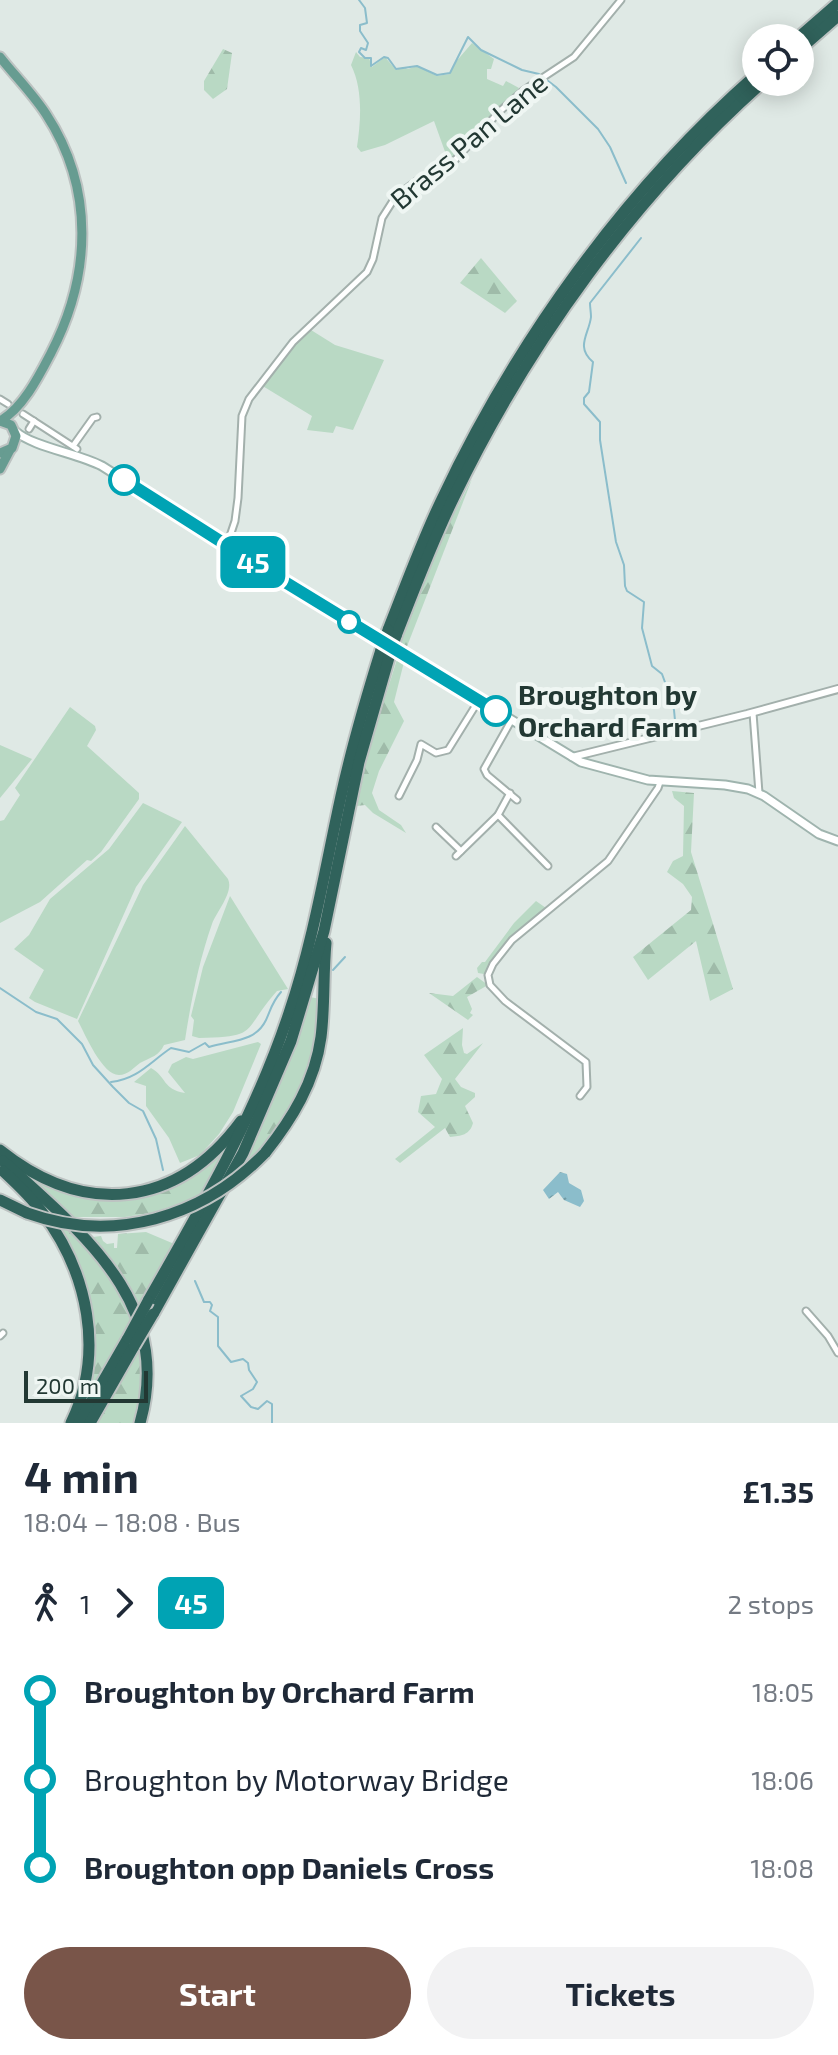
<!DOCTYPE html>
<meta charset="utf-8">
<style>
body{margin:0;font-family:"Exo 2",sans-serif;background:#f2f2f3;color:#1f2937;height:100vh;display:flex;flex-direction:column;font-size:30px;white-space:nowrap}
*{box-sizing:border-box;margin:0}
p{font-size:26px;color:#747a83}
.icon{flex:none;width:44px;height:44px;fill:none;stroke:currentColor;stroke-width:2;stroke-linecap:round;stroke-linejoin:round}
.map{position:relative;height:1423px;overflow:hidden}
.sheet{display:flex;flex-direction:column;background:#fff;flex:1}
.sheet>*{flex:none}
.badge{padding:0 16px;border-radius:12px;font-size:28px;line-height:52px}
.tools{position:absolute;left:742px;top:24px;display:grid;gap:16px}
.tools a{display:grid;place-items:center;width:72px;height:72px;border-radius:50%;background:#fff;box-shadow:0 4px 20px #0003;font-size:40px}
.scale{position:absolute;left:24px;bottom:20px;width:124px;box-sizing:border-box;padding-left:8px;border:4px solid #223833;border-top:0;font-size:22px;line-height:28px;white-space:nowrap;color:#223833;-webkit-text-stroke:6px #eff6f3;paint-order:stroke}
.map>.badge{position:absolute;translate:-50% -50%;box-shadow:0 0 0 4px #fff}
.legs{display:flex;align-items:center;gap:12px;height:88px;padding:0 24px;font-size:26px}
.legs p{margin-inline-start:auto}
.head{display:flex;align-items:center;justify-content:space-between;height:136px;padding:0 24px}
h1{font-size:44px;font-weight:700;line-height:60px}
.primary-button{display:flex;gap:16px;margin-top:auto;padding:16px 24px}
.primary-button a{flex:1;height:92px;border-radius:48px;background:#795549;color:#fff;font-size:32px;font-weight:700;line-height:92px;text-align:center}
.primary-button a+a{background:#f2f2f3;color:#1f2937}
ul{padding:0 24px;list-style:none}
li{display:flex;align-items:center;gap:28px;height:88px;font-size:30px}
li i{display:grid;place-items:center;width:12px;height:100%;margin:0 10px;background:currentColor}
li i::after{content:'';width:20px;height:20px;margin:-10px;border:6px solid;border-radius:50%;background:#fff}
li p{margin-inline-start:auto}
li:first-child i{background:linear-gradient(#0000 50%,currentColor 0)}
li:last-child i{background:linear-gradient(currentColor 50%,#0000 0)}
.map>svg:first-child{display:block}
</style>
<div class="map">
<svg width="838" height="1423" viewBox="0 0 838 1423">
<defs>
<pattern id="forest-firs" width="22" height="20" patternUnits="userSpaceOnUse" patternTransform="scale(2)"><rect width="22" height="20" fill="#b9d9c4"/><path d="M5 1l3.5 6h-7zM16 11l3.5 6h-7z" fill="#9fbba9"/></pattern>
<pattern id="water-ripples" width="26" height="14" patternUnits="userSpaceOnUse" patternTransform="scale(2)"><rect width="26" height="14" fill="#8bbdcb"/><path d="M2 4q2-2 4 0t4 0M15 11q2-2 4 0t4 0" fill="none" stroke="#719ba5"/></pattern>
</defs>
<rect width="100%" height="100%" fill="#dfe9e5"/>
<g fill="#b9d9c4">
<path d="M472,43L494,59L491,69H487V79L503,86L506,81L519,88L460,153L448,160L434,121L385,145L361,152L357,147C361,120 363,89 351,65L356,52L360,57L369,58L372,67L385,57L396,70L403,67L408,69L417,66L437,76L450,74L454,64Z"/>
<polygon points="311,330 335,345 384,360 353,430 336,426 333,433 307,430 312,416 261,385 293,345"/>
<polygon points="70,707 95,726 96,730 87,746 139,793 139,799 101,852 91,861 87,860 40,902 0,923 0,821 4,820 20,795 15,788"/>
<polygon points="0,745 32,759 0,798"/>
<polygon points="143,803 182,822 136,887 77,1019 35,1002 29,998 44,970 14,949 29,935 50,899 109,849"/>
<path d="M185,826L228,879C234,892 217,911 212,924C199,961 191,1001 185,1040L164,1045C159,1056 151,1057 140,1063C133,1068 128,1075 119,1075C102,1075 85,1034 78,1021L143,885Z"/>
<path d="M230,896L288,989L277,991C241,1031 261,1037 199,1038L192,1036L194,1020L191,1016L203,967Z"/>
<path d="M310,997L320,999C319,1066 290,1124 240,1168L282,1080Z"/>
<path d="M258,1042L261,1044L233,1112L219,1134L200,1155L180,1163L169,1138L146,1106V1086L134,1082L151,1068C167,1077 162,1089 185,1093L168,1072L172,1064L186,1057L193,1059Z"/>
</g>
<g fill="url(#forest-firs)">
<polygon points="223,49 232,53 227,89 213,99 204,90 204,81"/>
<polygon points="481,258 517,301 505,313 460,283"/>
<polygon points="472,479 406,649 398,644 432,556"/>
<polygon points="398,656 404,662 394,702 404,721 379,771 372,793 379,810 401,825 406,833 373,813 365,805 357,806 369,749"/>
<polygon points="672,791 694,793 691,852 733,989 710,1001 696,941 648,980 633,957 691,910 692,897 683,884 667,872 673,861 683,856 684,806 674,798"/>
<polygon points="536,901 546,908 509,939 488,971 484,974 478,973 477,968 482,962 485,962 514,923"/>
<polygon points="477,977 488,985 467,997 472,1009 470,1013 473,1015 468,1020 429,993 453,996"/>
<path d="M463,1028L462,1045L464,1053L467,1054L483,1043L455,1079L461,1087L475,1093V1097L465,1106L473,1123C470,1135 461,1136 450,1137L445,1128L400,1163L395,1159L435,1127L418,1112L421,1096L436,1094L442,1079L424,1055Z"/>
<path d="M301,1078C303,1099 271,1136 256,1149C265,1126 278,1106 287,1083Z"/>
<polygon points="235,1136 206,1192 196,1197 156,1212 125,1217 72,1217 31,1176 57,1189 145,1193"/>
<path d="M57,1225L71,1227L94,1251L135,1316L85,1402C97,1328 98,1290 57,1225Z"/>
<polygon points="146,1232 172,1243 174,1248 139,1306 118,1267 93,1237 101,1236 103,1241 107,1244 114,1243 114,1248 117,1248 118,1234"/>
<polygon points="141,1342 144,1362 137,1423 96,1423"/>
</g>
<polygon fill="url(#water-ripples)" points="560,1172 567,1174 569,1183 581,1190 584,1201 580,1207 564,1200 558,1192 549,1199 543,1190"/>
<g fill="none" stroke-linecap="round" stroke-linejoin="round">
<g stroke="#8bbdcb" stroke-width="2">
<polyline points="359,0 365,8 367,23 360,25 360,31 368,43 366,50 361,48 359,52 365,58 371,58 371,66 384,57 388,58 396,69 417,66 437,75 450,73 468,37 481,50 522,70 539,74 556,87 598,129 610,147 626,183"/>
<path d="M641,238L590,303C590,308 591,312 591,317C589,334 575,347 593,362L589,392L584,398V404L600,422V440L616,542L624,565L625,586L627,591L644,602L642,628L652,666L662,674L666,685L674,710L676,731"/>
<polyline points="333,970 345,957"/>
<polyline points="0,988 36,1012 57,1019 82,1044 93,1065 113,1087 129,1103 143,1111 156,1139 163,1170"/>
<path d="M111,1082C138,1079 150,1062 171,1048L189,1052L205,1043L209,1047C230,1040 255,1043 266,1020C271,1009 272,1002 281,992"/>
<polyline points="195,1281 204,1302 210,1302 212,1305 210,1311 218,1317 218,1346 231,1362 243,1359 248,1363 249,1370 257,1382 253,1389 241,1396 251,1407 258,1409 267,1401 272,1404 272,1423"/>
</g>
<g stroke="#a3b0ac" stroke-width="9">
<g id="minor">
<polyline points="0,399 8,404"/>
<polyline points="23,414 77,449"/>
<polyline points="29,429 34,421"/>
<polyline points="73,446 93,418 97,417"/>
<polyline points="227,545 235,521 238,498 242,416 249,399 293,342 367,272 373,259 382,218 396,196 419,179 455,160 499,112 524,90 574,57 621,0"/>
<polyline points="753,713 759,793"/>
<polyline points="511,721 484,769 487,775 517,800"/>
<polyline points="399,796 417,760 421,744 436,753 448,750 479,700"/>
<polyline points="498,815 548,866"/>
<polyline points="436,827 461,851"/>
<polyline points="456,856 498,815 510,793"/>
<polyline points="580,1096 587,1087 586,1062 505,1001 490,985 488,975 493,964 512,940 608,861 658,788 660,782"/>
<polyline points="806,1311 828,1336 838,1353"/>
<polyline points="0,1336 3,1333"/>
</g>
</g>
<g stroke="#a3b0ac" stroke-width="10">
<polyline id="tertiary" points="572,757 747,714 838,689"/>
</g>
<g stroke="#9fb4ae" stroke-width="11">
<path id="secondary" d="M15,431C33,447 77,453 102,466L280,579L581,762L648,780L725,785L748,789L764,796L819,834L838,841"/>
</g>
<g stroke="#bdc3c2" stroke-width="13">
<g id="primary">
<path d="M0,57C15,76 33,94 46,114C95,189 91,276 51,353C39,376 23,408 0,421"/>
<polyline points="0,421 11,425 16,436 12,448 0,453"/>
<polyline points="0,469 10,450"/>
</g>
</g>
<g stroke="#bdc3c2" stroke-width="15">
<g id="motorway">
<polyline points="798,38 838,3"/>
<polyline points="800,49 838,16"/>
<path d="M388,630C405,587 421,543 441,501C516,342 624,191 756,75"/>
<path d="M396,636C414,590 432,542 454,497C529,342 634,197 763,82"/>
<path d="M0,1150C84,1217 176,1209 241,1121"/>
<path d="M265,1153C292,1119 315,1082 321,1037C325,1006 323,974 326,943"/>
<path d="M3,1161C82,1233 174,1303 140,1423"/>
<path d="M3,1171C17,1184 31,1197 42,1212C88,1272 105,1353 71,1423"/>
<polyline points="0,1200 27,1213"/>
<path d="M148,1301C201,1208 255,1116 289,1013C313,942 325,869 341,796C352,746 366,698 381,650"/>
<polyline points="153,1314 243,1153 291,1041 324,931 359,762 390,654"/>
<polyline points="79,1423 128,1338"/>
<polyline points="90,1423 134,1346"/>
</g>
</g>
<use href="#minor" stroke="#fff" stroke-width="5"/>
<use href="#tertiary" stroke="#fff" stroke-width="6"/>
<use href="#secondary" stroke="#fff" stroke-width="7"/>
<use href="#primary" stroke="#679c91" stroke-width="9"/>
<use href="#motorway" stroke="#30625b" stroke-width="11"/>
<g stroke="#bdc3c2" stroke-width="15" stroke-linecap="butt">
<g id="motorway-bridge">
<polyline points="381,650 388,630"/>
<polyline points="390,654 396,636"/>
<path d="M27,1213C113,1244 202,1218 265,1153"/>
<polyline points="128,1338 148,1301"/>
<polyline points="134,1346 153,1314"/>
</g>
</g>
<use href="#motorway-bridge" stroke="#30625b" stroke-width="11"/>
</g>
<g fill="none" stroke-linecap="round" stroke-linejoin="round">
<g stroke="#fff" stroke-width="18">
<polyline id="line-1" points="124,480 280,579 496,711"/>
</g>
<use href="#line-1" stroke="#00a3b4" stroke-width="12"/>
</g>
<g fill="#fff" stroke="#00a3b4" stroke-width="4">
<circle cx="124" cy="480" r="14"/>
<circle cx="349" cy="622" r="10"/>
<circle cx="496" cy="711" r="14"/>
</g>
<g text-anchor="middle" stroke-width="8" stroke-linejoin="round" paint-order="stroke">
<g font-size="28" fill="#223833" stroke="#eff6f3">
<text transform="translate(469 141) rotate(-40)" y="10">Brass Pan Lane</text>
</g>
<g font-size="28" font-weight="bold" fill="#223833" stroke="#eff6f3" text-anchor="start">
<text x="518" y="705">Broughton by<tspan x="518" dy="32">Orchard Farm</tspan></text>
</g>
</g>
</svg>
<div class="tools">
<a><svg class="icon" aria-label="locate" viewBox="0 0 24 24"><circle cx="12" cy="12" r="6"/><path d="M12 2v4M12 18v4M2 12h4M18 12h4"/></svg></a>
</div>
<div class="scale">200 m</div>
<b class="badge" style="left:253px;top:562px;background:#00a3b4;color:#fff">45</b>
</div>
<section class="sheet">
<div class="head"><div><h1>4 min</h1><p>18:04 – 18:08 · Bus</p></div><b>£1.35</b></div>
<div class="legs"><svg class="icon" aria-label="walk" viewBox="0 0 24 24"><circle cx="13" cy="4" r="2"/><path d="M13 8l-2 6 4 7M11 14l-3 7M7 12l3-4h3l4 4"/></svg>1<svg class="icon" aria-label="forward" viewBox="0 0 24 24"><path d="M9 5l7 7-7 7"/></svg><b class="badge" style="background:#00a3b4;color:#fff">45</b><p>2 stops</p></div>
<ul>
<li><i style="color:#00a3b4"></i><b>Broughton by Orchard Farm</b><p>18:05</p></li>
<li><i style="color:#00a3b4"></i><span>Broughton by Motorway Bridge</span><p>18:06</p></li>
<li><i style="color:#00a3b4"></i><b>Broughton opp Daniels Cross</b><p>18:08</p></li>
</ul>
<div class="primary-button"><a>Start</a><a>Tickets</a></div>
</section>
